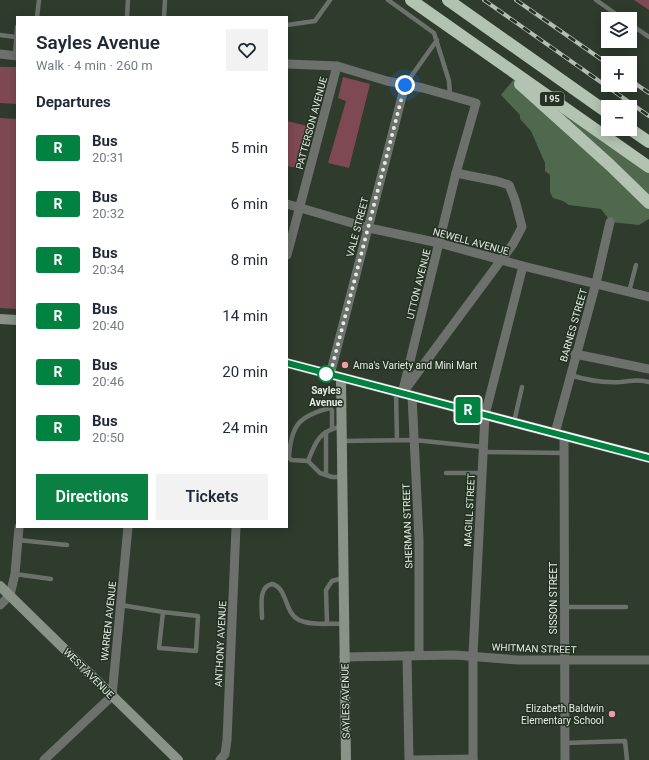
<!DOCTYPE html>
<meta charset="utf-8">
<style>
body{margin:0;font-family:Roboto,sans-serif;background:#f2f2f3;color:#1f2937;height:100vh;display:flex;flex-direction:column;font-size:15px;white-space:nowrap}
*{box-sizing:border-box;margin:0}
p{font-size:13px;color:#747a83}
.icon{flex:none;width:22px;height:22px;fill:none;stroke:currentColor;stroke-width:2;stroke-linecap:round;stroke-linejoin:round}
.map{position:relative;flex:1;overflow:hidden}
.drawer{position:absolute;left:16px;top:16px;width:272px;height:512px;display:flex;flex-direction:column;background:#fff;border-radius:0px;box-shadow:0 2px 10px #0003}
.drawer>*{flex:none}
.badge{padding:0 8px;border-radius:3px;font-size:14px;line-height:26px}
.fabs{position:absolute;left:601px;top:12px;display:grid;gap:8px}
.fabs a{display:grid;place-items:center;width:36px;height:36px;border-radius:0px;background:#fff;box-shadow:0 2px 10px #0003;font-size:20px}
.you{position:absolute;width:20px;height:20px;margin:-10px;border:3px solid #fff;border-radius:50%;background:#1a73e8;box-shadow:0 0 0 6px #1a73e833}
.map>.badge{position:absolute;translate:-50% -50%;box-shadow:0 0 0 2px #fff}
h2{padding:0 20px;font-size:15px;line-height:36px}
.round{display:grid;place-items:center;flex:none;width:42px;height:42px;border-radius:0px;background:#f2f2f3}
.head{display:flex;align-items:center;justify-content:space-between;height:68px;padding:0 20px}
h1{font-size:19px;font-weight:600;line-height:30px}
.button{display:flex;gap:8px;margin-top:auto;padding:8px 20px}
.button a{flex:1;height:46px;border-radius:0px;background:#0b8043;color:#fff;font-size:16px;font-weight:600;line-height:46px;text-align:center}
.button a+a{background:#f2f2f3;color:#1f2937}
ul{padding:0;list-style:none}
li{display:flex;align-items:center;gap:12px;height:56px;padding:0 20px}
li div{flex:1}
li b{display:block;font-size:15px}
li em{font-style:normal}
li .badge{min-width:44px;font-weight:700;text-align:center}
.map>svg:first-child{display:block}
</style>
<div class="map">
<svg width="649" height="760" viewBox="0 0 649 760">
<rect width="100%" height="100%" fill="#2e3b2d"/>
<polygon fill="#50694e" points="514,79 649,167 649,219 639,225 611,222 601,209 569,205 563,201 553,198 550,192 550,175 545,171 545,163 531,131 520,119 520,115 501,95"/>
<g fill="#7e4952">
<polygon points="634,0 649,0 649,10"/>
<polygon points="0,67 17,67 17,104 0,103"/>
<polygon points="343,77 370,84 349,168 328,163 346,101 338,98"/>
<polygon points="0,118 17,119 17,309 0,308"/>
<polygon points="287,121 308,126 297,168 287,166"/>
</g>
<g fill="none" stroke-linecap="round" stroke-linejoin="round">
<g stroke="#6c726b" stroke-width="4.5">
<polyline points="388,0 434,33 449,81 450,95"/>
<polyline points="596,0 623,19"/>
<polyline points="37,17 39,0"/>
<polyline points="127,17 128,0"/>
<polyline points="164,17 165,0"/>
<polyline points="630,24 649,37"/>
<polyline points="287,25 315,21 330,0"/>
<polyline points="0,35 16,37"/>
<polyline points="15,56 17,27"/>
<polyline points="405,85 437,40"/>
<polyline points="629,292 636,265"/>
<path d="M570,375C586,380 604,383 621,382C634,381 634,379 649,382"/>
<polyline points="396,392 397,440"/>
<polyline points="514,422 522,387"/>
<path d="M332,428V410L330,408C299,416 291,425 289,457L291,460L308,461L320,473L332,477H342"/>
<polyline points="342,441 414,440 483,447"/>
<polyline points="483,452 564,453"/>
<path d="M308,461C315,443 320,429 342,427"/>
<polyline points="446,473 482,473"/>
<polyline points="326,475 326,432"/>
<polyline points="18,540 67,545"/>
<polyline points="15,574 51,579"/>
<polyline points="121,605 163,612 159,648 196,651 198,616 163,612"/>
<polyline points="565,607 626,607"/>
<path d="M262,618C262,606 258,587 272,584C288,588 284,613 299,620C311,626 331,623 344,624"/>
<polyline points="327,623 326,590 332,581 343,578"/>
<polyline points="564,743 625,741 627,760"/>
</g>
<g stroke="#6c726b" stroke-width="9">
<polyline points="0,54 17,56"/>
<polyline points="287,64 337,66 387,81 423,88 476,103 456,173 402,394"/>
<polyline points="287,204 369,228 439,243 523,266 649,297"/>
<polyline points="287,255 337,66"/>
<polyline points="575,354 649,369"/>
<polyline points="330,375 405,85"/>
<polyline points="404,391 513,244 522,227 515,200 509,185 496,181 456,173"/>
<polyline points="412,396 419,539 419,655"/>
<polyline points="555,433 596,283 610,222"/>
<polyline points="564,435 565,760"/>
<polyline points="0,605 10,595 15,574 19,527"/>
<polyline points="407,656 409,760"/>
<polyline points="344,657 455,655 518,660 649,660"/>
<polyline points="44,760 112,696 128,527"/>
<polyline points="220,760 225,754 227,740 236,527"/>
<polyline points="411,760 473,759"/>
<polyline points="473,760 473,654 485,415 523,266"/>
</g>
<g stroke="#899388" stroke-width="10">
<polyline points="0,319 17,320"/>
<polyline points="287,363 649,458"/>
<polyline points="341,379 346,760"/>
<polyline points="0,586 178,760"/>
</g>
<g stroke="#b3c3b1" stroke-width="12">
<polyline points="411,0 649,167"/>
<polyline points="448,0 608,113"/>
<polyline points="520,84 610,165 649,203"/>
<polyline points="630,129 649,142"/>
</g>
<g stroke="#b5beb4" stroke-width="4">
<g id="rail">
<polyline points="484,0 649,116"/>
<polyline points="516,0 608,64"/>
<polyline points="630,80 649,93"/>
</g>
</g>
<use href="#rail" stroke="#243123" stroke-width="2.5" stroke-dasharray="8" stroke-linecap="butt"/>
</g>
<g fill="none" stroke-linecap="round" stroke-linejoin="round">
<g stroke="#fff" stroke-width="9">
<polyline id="line" points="287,363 649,458"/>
</g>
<use href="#line" stroke="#028241" stroke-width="6"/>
<polyline stroke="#e5ede4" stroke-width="4" stroke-dasharray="0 7.2" points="326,374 330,375 405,85"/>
</g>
<g fill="#f39aa9" stroke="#243123" stroke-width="1.5">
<circle cx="345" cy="365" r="4"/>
<circle cx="612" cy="714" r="4"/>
</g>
<circle fill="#fff" stroke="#028241" stroke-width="2" cx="326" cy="374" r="8"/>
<g text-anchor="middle" stroke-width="3" stroke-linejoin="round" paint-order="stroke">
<rect fill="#243123" stroke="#abb5aa" stroke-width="1" x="540" y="92" width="24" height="14" rx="3"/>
<g font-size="9" font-weight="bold" fill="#e5ede4">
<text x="552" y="102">I 95</text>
</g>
<g font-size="10" fill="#e5ede4" stroke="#243123">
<text transform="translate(311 123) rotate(-75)" y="4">PATTERSON AVENUE</text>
<text transform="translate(357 227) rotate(-75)" y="4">VALE STREET</text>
<text transform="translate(471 241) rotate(15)" y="4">NEWELL AVENUE</text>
<text transform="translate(418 284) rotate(-76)" y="4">UTTON AVENUE</text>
<text transform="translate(573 325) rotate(-74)" y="4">BARNES STREET</text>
<text transform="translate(469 510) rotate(-87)" y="4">MAGILL STREET</text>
<text transform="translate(407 526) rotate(-92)" y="4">SHERMAN STREET</text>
<text transform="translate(553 598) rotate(-90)" y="4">SISSON STREET</text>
<text transform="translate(108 621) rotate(-84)" y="4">WARREN AVENUE</text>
<text transform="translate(220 644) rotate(-87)" y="4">ANTHONY AVENUE</text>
<text transform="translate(534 648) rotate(2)" y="4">WHITMAN STREET</text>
<text transform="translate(89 673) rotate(45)" y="4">WEST AVENUE</text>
<text transform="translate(345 701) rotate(-91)" y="4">SAYLES AVENUE</text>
</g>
<g font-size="10" fill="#e5ede4" stroke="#243123" text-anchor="start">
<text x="353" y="369">Ama's Variety and Mini Mart</text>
<text x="604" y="712" text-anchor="end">Elizabeth Baldwin<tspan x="604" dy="12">Elementary School</tspan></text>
</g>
<g font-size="10" font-weight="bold" fill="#e5ede4" stroke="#243123">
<text x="326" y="394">Sayles<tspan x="326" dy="12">Avenue</tspan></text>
</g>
</g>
</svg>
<div class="fabs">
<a><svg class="icon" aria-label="layers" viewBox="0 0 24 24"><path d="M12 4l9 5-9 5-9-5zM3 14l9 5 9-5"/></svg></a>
<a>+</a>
<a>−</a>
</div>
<div class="you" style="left:405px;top:85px"></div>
<b class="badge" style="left:468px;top:410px;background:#028241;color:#fff">R</b>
<section class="drawer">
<div class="head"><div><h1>Sayles Avenue</h1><p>Walk · 4 min · 260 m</p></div><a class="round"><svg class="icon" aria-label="heart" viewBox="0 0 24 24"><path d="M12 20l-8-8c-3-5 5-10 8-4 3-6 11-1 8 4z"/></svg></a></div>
<h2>Departures</h2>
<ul>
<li><span class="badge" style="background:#028241;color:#fff">R</span><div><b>Bus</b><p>20:31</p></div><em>5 min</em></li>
<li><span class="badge" style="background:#028241;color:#fff">R</span><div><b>Bus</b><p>20:32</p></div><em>6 min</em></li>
<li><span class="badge" style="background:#028241;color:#fff">R</span><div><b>Bus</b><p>20:34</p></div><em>8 min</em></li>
<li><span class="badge" style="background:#028241;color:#fff">R</span><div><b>Bus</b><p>20:40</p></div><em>14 min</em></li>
<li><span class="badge" style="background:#028241;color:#fff">R</span><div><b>Bus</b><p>20:46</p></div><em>20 min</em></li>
<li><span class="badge" style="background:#028241;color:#fff">R</span><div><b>Bus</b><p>20:50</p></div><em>24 min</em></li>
</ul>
<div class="button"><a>Directions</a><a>Tickets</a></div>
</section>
</div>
